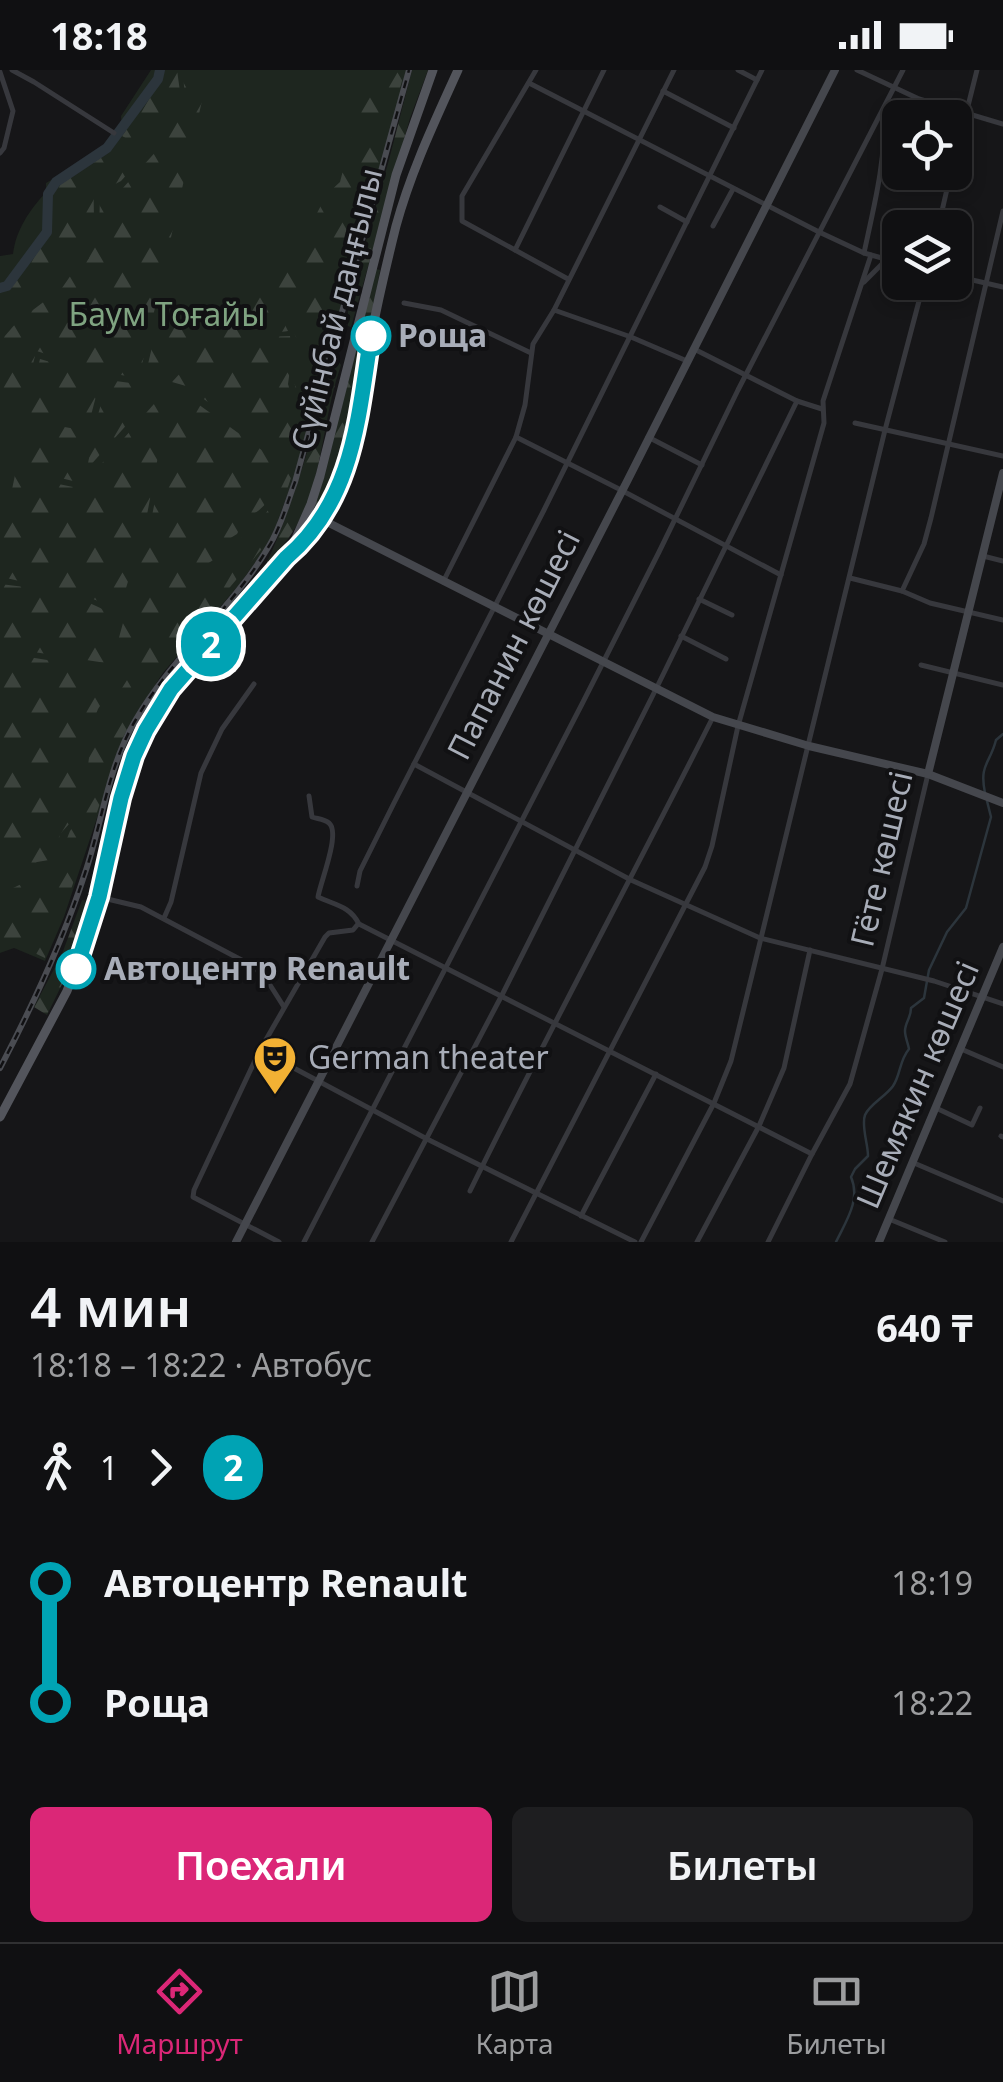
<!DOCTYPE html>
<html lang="ru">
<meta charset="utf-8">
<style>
body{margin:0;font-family:"Noto Sans",sans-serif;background:#1e1e20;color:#f1f3f6;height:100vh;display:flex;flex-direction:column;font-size:38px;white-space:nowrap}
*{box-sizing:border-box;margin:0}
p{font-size:32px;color:#9c9d9f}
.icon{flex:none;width:55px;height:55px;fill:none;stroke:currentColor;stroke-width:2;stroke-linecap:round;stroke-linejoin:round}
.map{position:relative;height:1172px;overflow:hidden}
.panel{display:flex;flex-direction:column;background:#101012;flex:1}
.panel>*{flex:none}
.badge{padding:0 20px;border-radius:32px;font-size:35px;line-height:65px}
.tools{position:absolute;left:882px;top:30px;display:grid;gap:20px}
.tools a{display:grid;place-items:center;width:90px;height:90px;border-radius:15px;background:#101012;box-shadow:0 5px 15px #0003,0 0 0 2px #303032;font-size:50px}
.map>.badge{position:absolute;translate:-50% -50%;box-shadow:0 0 0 5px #fff}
.legs{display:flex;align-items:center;gap:15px;height:110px;padding:0 30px;font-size:32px}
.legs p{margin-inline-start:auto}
.head{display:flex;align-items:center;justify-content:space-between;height:170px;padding:0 30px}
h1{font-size:55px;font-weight:600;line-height:75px}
.primary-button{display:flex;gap:20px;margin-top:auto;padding:20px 30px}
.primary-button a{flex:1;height:115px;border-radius:15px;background:#db2777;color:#fff;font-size:40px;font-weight:600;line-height:115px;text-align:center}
.primary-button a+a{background:#1e1e20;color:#f1f3f6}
ul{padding:0 30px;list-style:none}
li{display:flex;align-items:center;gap:35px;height:120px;font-size:38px}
li i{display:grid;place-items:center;width:15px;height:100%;margin:0 12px;background:currentColor}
li i::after{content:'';width:25px;height:25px;margin:-12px;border:8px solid;border-radius:50%;background:#101012}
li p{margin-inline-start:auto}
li:first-child i{background:linear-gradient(#0000 50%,currentColor 0)}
li:last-child i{background:linear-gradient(currentColor 50%,#0000 0)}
.status{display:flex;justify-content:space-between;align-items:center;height:70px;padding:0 50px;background:#101012;direction:ltr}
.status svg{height:28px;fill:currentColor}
.dock{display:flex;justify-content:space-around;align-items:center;height:140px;border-top:2px solid #303032;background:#101012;font-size:28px;color:#9c9d9f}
.dock a{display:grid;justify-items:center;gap:5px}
.dock .on{color:#db2777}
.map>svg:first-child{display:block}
</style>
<div class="status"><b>18:18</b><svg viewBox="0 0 49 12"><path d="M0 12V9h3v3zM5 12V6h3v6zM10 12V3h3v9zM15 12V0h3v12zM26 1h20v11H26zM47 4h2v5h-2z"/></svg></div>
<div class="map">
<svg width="1003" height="1172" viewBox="0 0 1003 1172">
<defs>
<pattern id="forest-firs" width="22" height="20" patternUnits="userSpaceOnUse" patternTransform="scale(2.5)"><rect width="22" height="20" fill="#1e261f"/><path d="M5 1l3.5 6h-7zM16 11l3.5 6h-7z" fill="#3c433d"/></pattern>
</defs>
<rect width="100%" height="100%" fill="#161618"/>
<path fill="#1e261f" d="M151,0H407L301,388L270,472L239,515L161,605L133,652L118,685L64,847L45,891L14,878L0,883V186L13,184C16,159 30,140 46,122V113L90,87L99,84L107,78L122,61L121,46Z"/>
<g fill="url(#forest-firs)">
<polygon points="164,0 177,0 181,29 160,56 154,75 148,70 131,71 122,66 162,10"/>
<polygon points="183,0 209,0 139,308 103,302 5,271 4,267 17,252 62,218 71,205 81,198 89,188 91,174 99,160 100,128 122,119 160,77 167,57 185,32"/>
<path d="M369,0H405L331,268L327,273L311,270L304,300L320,304L298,387L278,447L266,474L180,577L136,643L121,671L62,846L45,888C30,881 15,871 0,879C0,858 8,839 13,818L32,809L40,799L52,796L60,786L70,761L82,746L90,679L99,664L105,645L158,561L183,535L196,512L224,491L231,477L242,467L249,455L263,447L274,432L289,402L300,370L302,345L294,311L298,286L296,267L286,242L272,230L287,186L316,145L327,124L340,112Z"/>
<polygon points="412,0 428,0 410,48 351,257 348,256 348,235 389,90"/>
<path d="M117,72L129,79L142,75L147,82L121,111L94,125C93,135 95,148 93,157C86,184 67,202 46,219C40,225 36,232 29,237C12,248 13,246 0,263V223L9,220L51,161L53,126L58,115L108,83Z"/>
<path d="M276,198L266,224L265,231L278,241L288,261C262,265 253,255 229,249Z"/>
<polygon points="376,199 380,200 345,394 332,425 323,438 317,441 315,437"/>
<polygon points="218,253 165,309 145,307 156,260"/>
<path d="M226,254L263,267L290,266L292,285L288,314C291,323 290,330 292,340C297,363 293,368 287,390L186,316L172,312Z"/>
<polygon points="0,276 35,286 21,343 0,338"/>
<path d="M334,286L341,295C326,337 324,383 310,425C302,452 283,478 264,499C296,430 314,359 334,286Z"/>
<polygon points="40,289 101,307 89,353 27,342"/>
<polygon points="108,310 138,314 131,350 87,399 95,355"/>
<path d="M168,318H171L146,450L119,542C83,519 42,517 2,507Z"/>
<path d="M177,319L284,396C275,420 270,438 245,448L237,464L224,472L218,487L199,499L176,534L151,558L128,596L112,593L151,451Z"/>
<polygon points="25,350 87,361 80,398 82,405 77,412 16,397"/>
<polygon points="15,405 73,417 0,499 0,478"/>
<path d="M0,514C14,516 27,517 41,519C65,521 98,535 118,548L106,593L14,579L0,574Z"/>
<polygon points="0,579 16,585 122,602 98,639 83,677 76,736 70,753 60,764 56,782 49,790 37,792 32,796 0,790"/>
<polygon points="82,830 88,831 69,900 47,945 34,937 62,884"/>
</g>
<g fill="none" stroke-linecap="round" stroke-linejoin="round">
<g stroke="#2c353c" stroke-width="2.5">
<path d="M985,723C979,694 990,694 996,670L1003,664"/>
<path d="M836,1172C846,1151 861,1130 851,1107L855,1099L868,1086C868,1073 861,1056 865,1045C869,1035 886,1026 893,1016C901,1004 899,991 909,979C908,973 905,967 905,961C905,952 911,948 911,938L924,928L929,900L947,862L966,838L991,747L987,731"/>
</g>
<polyline stroke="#2c353c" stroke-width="10" points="0,218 7,216 47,162 48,124 56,112 107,78 158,9 160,0"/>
<g stroke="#37383d" stroke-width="5">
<polyline points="12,0 34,12 114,63"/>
<polyline points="536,0 462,126 462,151 568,209"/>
<polyline points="738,0 757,10"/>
<polyline points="857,0 919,29 1003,54"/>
<polyline points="0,2 13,41 4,78 0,83"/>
<polyline points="529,13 819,162 864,183 900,193"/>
<polyline points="663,21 734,58"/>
<polyline points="955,88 977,0"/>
<polyline points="660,137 687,152"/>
<polyline points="713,156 733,119"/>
<polyline points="938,158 951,102"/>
<polyline points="515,180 604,0"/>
<path d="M864,183C874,136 886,90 884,43"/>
<polyline points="955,206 1003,217"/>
<polyline points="864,212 886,190"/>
<polyline points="404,233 441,240 531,283"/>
<polyline points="554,240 631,267 687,291"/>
<polyline points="694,279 797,331 822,339"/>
<polyline points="855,353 1003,386"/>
<polyline points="516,367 621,420 781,505"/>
<polyline points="648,367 702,395"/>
<polyline points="983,486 1003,491"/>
<polyline points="850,508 902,521 930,533 1003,550"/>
<polyline points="443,512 516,367 525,335 533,274 554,240 674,0"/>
<polyline points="902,521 924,474 931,448 1003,141"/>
<polyline points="699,529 732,545"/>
<polyline points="681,566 726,589"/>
<polyline points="921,595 1003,615"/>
<polyline points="414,694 631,810 760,868 934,911 1003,934"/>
<path d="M309,726L312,747C318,749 324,749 329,753C341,763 320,813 318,827C335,835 350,836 359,854"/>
<polyline points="357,816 360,801 394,733 544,440 762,0"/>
<polyline points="99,827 141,837 251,895 265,907 284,937"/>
<polyline points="164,848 171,832 201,703 222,659 254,614"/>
<polyline points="359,854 812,1084"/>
<polyline points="961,979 1003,997"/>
<polyline points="260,980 427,1069 635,1172"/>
<polyline points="936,1038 972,1055 980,1038"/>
<polyline points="1001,1066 1003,1067"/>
<polyline points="914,1093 1003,1131"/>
<path d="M470,1121C548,962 633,806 713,647"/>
<polyline points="581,1146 656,1004"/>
<polyline points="889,1149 945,1172"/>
<polyline points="279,1172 193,1127 194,1120 260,980 325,867 329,863 353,860 358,854"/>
<polyline points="304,1172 582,634 659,482 738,320 903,0"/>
<polyline points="372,1172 502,925 656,619 797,331"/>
<polyline points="511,1172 705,797 712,776 738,656 824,353 823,331 871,185"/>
<polyline points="641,1172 714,1033 731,991 885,360 924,212"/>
<polyline points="697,1172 759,1056 784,998 810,880"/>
<polyline points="768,1172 812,1084 850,1014 882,899 928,704"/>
</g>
<g stroke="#45474d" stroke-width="8">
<polyline points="321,449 713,647 809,676 928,704 1003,733"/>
<polyline points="928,704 1003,403"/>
<path d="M236,1172C438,783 638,392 835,0"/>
<polyline points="879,1172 1003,877"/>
</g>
<g stroke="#53555c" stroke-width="9">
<polyline points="290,482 311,434 320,406 396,105 433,0"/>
<path d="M0,1047L67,921L93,851L121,728L135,686L147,660L171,619L286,489C357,427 355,352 371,267C378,230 387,192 396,156C411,101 435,51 458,0"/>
</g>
<g stroke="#4a4c52" stroke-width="6">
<path id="rail" d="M0,998C33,935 63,871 85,803C102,753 108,697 135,651C172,586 232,540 269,476C281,457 287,433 295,412L409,0"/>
</g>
<use href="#rail" stroke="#111113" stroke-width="2.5" stroke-dasharray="8" stroke-linecap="butt"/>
</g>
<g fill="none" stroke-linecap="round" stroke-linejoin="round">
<g stroke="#fff" stroke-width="22">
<path id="line-1" d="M76,899L99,827L121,728L134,686L146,660L171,619L286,488C354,430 358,348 371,266"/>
</g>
<use href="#line-1" stroke="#00a3b4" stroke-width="15"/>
</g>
<defs>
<g id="theatre-pin" transform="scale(2.25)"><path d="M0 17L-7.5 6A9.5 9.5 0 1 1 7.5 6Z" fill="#f2b134" stroke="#111113"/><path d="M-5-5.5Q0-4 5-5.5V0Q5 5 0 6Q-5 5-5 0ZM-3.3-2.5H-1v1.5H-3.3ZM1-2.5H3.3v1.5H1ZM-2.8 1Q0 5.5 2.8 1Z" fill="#111"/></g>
</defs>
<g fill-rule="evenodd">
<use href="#theatre-pin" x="275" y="988"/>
</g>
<g fill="#fff" stroke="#00a3b4" stroke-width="5">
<circle cx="371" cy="266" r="18"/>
<circle cx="76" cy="899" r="18"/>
</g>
<g text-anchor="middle" stroke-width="8" stroke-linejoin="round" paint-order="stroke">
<g font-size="32" fill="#a8adb8" stroke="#111113">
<text transform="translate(337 239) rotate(-76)" y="11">Сүйінбай даңғылы</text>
<text transform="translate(514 575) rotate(-63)" y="11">Папанин көшесі</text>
<text transform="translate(882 789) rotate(-77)" y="11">Гёте көшесі</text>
<text transform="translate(918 1015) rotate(-67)" y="11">Шемякин көшесі</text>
</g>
<g font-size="32" fill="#7fa381" stroke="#111113">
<text x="167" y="256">Баум Тоғайы</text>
</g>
<g font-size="32" font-weight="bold" fill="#a8adb8" stroke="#111113" text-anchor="start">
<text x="398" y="277">Роща</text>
<text x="104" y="910">Автоцентр Renault</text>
</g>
<g font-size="32" fill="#a8adb8" stroke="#111113" text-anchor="start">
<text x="308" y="999">German theater</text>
</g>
</g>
</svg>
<div class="tools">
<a><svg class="icon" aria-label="locate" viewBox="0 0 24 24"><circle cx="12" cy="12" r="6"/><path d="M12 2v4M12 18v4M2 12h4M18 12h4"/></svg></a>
<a><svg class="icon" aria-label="layers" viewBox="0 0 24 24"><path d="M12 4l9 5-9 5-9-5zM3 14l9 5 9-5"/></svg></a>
</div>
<b class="badge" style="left:211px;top:574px;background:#00a3b4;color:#fff">2</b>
</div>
<section class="panel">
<div class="head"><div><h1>4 мин</h1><p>18:18 – 18:22 · Автобус</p></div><b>640 ₸</b></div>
<div class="legs"><svg class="icon" aria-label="walk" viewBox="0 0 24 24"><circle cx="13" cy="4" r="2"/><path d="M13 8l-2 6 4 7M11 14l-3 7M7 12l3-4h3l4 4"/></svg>1<svg class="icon" aria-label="forward" viewBox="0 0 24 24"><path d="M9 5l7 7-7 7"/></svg><b class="badge" style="background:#00a3b4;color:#fff">2</b></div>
<ul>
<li><i style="color:#00a3b4"></i><b>Автоцентр Renault</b><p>18:19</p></li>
<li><i style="color:#00a3b4"></i><b>Роща</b><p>18:22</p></li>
</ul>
<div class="primary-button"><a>Поехали</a><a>Билеты</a></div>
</section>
<nav class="dock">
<a class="on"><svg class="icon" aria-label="directions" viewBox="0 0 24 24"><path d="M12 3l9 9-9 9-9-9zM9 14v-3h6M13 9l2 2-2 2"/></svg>Маршрут</a>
<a><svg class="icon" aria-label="map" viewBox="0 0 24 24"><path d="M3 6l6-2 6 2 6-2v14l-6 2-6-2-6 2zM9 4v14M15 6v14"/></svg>Карта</a>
<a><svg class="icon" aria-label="tickets" viewBox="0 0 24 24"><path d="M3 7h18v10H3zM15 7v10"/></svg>Билеты</a>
</nav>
